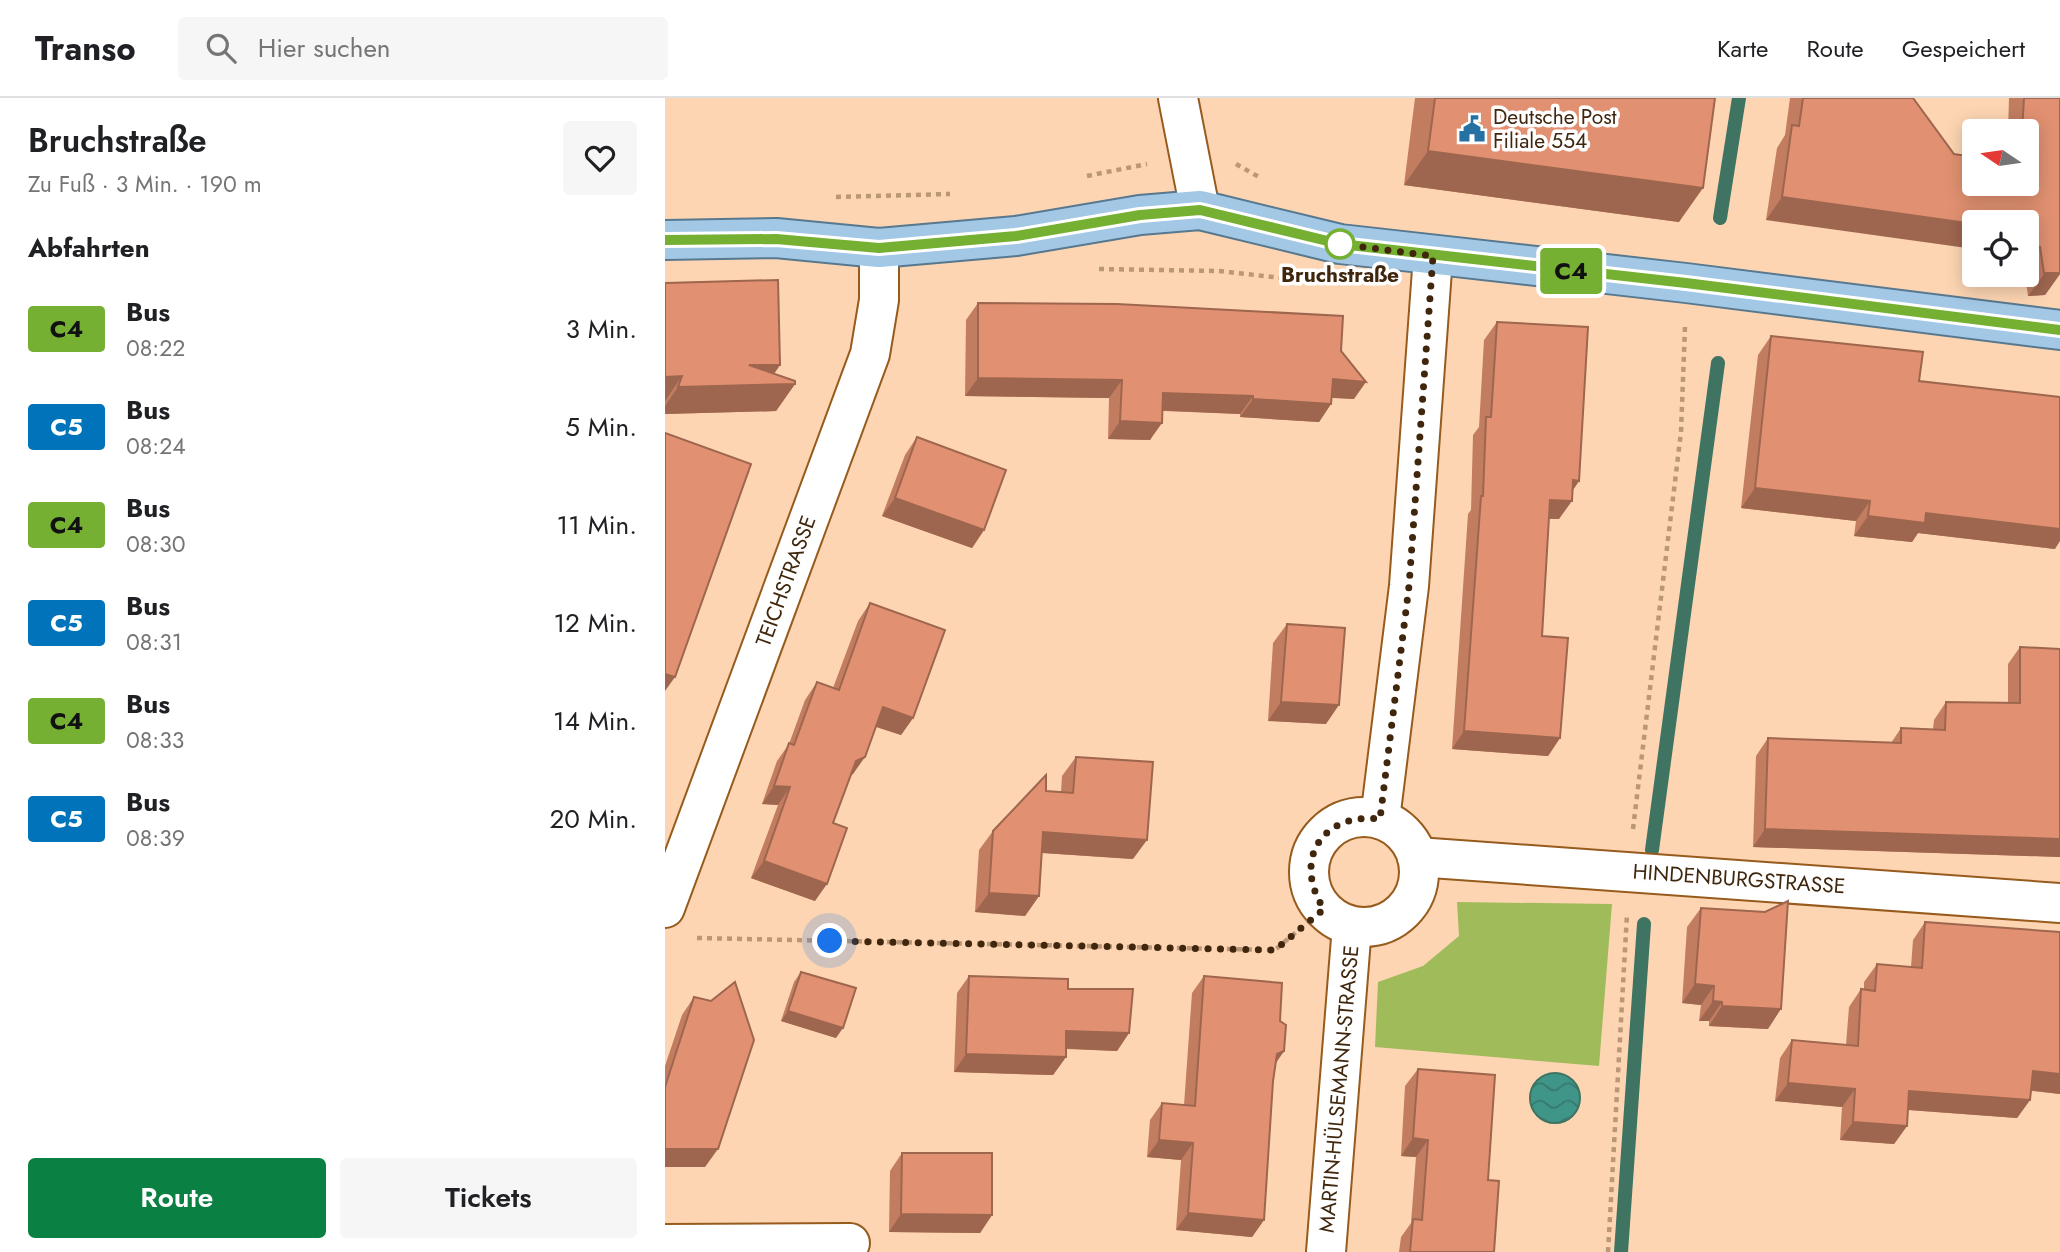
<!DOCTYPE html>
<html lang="de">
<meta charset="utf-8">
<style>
body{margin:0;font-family:Jost,sans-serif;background:#f6f6f6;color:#202124;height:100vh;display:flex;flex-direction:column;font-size:26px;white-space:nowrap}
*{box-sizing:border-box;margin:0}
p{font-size:23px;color:#757577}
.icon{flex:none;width:38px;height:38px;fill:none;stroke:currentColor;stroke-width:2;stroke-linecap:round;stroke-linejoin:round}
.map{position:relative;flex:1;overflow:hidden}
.panel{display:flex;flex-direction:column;background:#fff;width:665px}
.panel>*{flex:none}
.badge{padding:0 14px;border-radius:5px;font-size:24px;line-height:46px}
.needle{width:46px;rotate:283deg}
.tools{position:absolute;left:1297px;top:21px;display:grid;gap:14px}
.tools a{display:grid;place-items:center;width:77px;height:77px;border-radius:7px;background:#fff;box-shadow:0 4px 18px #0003;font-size:35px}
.you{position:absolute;width:35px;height:35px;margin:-18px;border:5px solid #fff;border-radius:50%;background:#1a73e8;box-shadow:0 0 0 10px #1a73e833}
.map>.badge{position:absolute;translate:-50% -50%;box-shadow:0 0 0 4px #fff}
h2{padding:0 28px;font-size:26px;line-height:63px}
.round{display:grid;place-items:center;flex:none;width:74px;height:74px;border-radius:7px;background:#f6f6f6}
.head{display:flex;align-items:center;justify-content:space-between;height:119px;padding:0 28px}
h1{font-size:33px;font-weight:600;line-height:52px}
.button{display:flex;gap:14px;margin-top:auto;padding:14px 28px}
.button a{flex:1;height:80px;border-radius:7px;background:#0b8043;color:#fff;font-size:28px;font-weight:600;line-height:80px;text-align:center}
.button a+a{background:#f6f6f6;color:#202124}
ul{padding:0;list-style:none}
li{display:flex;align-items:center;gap:21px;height:98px;padding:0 28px}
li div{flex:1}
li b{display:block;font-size:26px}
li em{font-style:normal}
li .badge{min-width:77px;font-weight:700;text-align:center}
header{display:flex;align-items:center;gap:42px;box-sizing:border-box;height:98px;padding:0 35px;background:#fff;border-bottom:2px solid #e0e0e0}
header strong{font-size:33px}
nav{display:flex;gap:38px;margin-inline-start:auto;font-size:24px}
.search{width:490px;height:63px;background:#f6f6f6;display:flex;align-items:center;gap:18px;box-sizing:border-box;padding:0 24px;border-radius:7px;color:#757577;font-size:26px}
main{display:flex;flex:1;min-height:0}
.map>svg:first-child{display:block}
</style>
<header>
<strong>Transo</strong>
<div class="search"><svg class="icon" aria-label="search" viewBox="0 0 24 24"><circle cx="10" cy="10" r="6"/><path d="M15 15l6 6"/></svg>Hier suchen</div>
<nav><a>Karte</a><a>Route</a><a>Gespeichert</a></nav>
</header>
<main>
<section class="panel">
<div class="head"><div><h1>Bruchstraße</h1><p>Zu Fuß · 3 Min. · 190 m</p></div><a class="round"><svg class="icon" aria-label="heart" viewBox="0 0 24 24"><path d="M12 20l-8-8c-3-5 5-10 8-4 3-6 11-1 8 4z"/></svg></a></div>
<h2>Abfahrten</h2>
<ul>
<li><span class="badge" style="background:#76b032;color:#111">C4</span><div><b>Bus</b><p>08:22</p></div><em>3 Min.</em></li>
<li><span class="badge" style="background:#0073bb;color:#fff">C5</span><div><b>Bus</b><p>08:24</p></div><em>5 Min.</em></li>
<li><span class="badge" style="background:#76b032;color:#111">C4</span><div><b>Bus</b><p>08:30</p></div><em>11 Min.</em></li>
<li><span class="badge" style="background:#0073bb;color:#fff">C5</span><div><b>Bus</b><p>08:31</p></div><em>12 Min.</em></li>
<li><span class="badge" style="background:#76b032;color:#111">C4</span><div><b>Bus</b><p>08:33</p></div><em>14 Min.</em></li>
<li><span class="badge" style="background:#0073bb;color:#fff">C5</span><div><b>Bus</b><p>08:39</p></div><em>20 Min.</em></li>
</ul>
<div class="button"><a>Route</a><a>Tickets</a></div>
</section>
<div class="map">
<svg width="1395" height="1154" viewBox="0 0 1395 1154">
<defs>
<pattern id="water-waves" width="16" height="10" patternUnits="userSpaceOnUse" patternTransform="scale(1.75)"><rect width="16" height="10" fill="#3f9588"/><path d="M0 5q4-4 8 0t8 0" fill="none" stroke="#36796e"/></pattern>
</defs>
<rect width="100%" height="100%" fill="#fdd5b2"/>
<polygon fill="#a0bb5a" points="792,804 947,806 934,968 710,949 713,884 758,868 794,838"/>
<circle fill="url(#water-waves)" stroke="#3f7463" stroke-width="2" cx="890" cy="1000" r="25"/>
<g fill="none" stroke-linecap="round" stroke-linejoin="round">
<g stroke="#3f7463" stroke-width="14">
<polyline points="1055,120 1074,0"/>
<polyline points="987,752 1053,265"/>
<polyline points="956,1154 979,826"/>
</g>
<g stroke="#965b1d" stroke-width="42">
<g id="minor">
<polyline points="513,0 535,112"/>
<circle cx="699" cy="774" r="55"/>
<polyline points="715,721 744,488 768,158"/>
<polyline points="752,759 1395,805"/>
<polyline points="0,810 205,256 214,202 214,150"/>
<polyline points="0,1146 185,1145"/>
<polyline points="661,1154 687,828"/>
</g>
</g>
<g stroke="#57788e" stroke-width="42">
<polyline id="major" points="0,142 111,140 214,150 351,138 475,117 535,112 675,146 1021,185 1395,232"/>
</g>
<g stroke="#b99777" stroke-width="4.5" stroke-dasharray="5 5" stroke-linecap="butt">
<polyline points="571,66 594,79"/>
<polyline points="422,78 482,66"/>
<polyline points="171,99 285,96"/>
<polyline points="434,171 554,173 617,180"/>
<polyline points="968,731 1016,334 1020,228"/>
<polyline points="32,840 610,852 643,824"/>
<polyline points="943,1154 962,816"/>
</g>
<use href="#minor" stroke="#fff" stroke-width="38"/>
<use href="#major" stroke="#a2c8e5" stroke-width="38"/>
</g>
<g fill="#c27d61">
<polygon points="750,0 1050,0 1014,124 739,87"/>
<polygon points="1125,0 1248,0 1289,56 1362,86 1362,33 1343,33 1344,0 1395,0 1395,176 1380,197 1363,198 1360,177 1362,177 1362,124 1101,122 1112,50 1120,37"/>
<polygon points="0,185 115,267 109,276 130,286 111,313 0,316"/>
<polygon points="313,205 676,253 689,301 667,300 666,306 654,324 575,319 575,316 498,313 485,342 443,341 444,300 300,298 301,222"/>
<polygon points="832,224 914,383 907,393 894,421 884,421 877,538 895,640 883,658 787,651 803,416 806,412 808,337 814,329 819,242"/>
<polygon points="1106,238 1254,283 1390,451 1253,435 1247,444 1189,438 1191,423 1076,410 1093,257"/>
<polygon points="252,339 319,432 307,450 217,418 240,357"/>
<polygon points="205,505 248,620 236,637 211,629 188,676 186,677 168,725 150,803 86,780 113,707 97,706 112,663 124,646 140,602 152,584 168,590 193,523"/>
<polygon points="622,526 661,626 603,623 608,545"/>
<polygon points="1355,549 1395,759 1088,749 1091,658 1103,640 1226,645 1236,630 1268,631 1269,622 1281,604 1343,605 1343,566"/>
<polygon points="411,659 468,761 377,755 374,798 360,818 310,814 314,752 328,733 381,693 396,694 397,678"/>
<polygon points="1036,810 1103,931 1044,928 1044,923 1034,923 1036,907 1017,905 1022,829"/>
<polygon points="1260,824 1395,834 1395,996 1366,993 1365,1002 1352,1020 1243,1012 1242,1028 1229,1046 1175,1042 1177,1009 1110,1003 1115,960 1127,942 1181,947 1184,909 1196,891 1199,892 1199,884 1212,866 1246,869 1248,842"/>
<polygon points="136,874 171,940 116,923 129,884"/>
<polygon points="304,878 403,891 464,935 452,953 401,951 401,959 388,977 289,974 292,895"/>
<polygon points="539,878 615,923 619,953 611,965 608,983 599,1122 587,1139 511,1132 516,1062 482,1059 485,1022 497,1005 519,1007 527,895"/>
<polygon points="29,899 40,1069 0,1069 0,968 17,917"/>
<polygon points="753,971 823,1082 829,1154 734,1154 736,1139 746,1125 751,1059 736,1058 740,988"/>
<polygon points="237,1055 327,1117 315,1135 224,1134 225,1073"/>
</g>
<g fill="#9e664f">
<polygon points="763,53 1038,90 1014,124 739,87"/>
<polygon points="1117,99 1309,126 1309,151 1101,122"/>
<polygon points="1362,147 1375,149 1362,168"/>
<polygon points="1395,154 1395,176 1380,197 1363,198"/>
<polygon points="84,267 115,267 101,287 130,286 111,313 0,316 0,308 13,289"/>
<polygon points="17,278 0,303 0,279"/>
<polygon points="313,280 457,282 444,300 300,298"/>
<polygon points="668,281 701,284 689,301 656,299"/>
<polygon points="498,295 588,298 575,316 486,312"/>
<polygon points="588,301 666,306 654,324 575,319"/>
<polygon points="455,323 497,325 485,342 443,341"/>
<polygon points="908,382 914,383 902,401"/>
<polygon points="1090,390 1205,403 1191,423 1076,410"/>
<polygon points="230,400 319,432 307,450 217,418"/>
<polygon points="885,402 907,403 894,421 872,420"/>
<polygon points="1261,415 1395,427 1395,443 1390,451 1253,435 1247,444 1189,438 1203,418"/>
<polygon points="0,576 10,579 0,593"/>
<polygon points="616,604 674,607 661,626 603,623"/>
<polygon points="218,609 248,620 236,637 206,627"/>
<polygon points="799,633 895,640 883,658 787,651"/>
<polygon points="200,659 188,676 179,681 191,663"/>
<polygon points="109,688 125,689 113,707 97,706"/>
<polygon points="1100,731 1395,741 1395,759 1088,749"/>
<polygon points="378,734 482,742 468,761 364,754"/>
<polygon points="99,763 162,786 150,803 86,780"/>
<polygon points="324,795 374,798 360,818 310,814"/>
<polygon points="1030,886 1049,888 1036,907 1017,905"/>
<polygon points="1048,903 1057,904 1044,923 1034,923"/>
<polygon points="1057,908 1116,911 1103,931 1044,928"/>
<polygon points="123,913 178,930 171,940 116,923"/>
<polygon points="401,933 464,935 452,953 389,950"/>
<polygon points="619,953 607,970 612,956"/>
<polygon points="301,956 401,959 388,977 289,974"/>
<polygon points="1368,973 1395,976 1395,996 1355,991"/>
<polygon points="1123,985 1190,991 1177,1009 1110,1003"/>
<polygon points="1244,993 1365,1002 1352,1020 1231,1011"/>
<polygon points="1188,1024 1242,1028 1229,1046 1175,1042"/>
<polygon points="748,1040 763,1042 751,1059 736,1058"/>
<polygon points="494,1042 528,1045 516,1062 482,1059"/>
<polygon points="0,1051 53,1051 40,1069 0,1069"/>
<polygon points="523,1115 599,1122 587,1139 511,1132"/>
<polygon points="236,1116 327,1117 315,1135 224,1134"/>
</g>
<g fill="#e19171" stroke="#9e664f" stroke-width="2">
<polygon points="770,0 1050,0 1038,90 763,53"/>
<polygon points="1138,0 1248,0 1289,56 1309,59 1309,86 1362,86 1362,33 1357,33 1359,0 1395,0 1395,175 1379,175 1375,149 1362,147 1362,124 1309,124 1309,126 1117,99 1127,27 1134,28"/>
<polygon points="113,182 115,267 84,267 130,283 130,286 13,289 17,278 0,279 0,185"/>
<polygon points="313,205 452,206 678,218 676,253 701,284 668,281 666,306 588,301 588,298 498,295 497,325 455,323 457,282 313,280"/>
<polygon points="832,224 923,229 914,383 908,382 907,403 885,402 877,538 903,540 895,640 799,633 816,398 818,398 821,319 826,319"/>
<polygon points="1106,238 1258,254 1254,283 1395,299 1395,431 1261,415 1260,425 1203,418 1205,403 1090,390"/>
<polygon points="0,335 86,366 10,579 0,576"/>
<polygon points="252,339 341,372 319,432 230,400"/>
<polygon points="205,505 280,532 248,620 218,609 200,659 191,663 168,725 182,730 162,786 99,763 125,689 109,688 124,645 129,647 152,584 174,592"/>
<polygon points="622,526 680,530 674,607 616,604"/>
<polygon points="1355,549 1395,551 1395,741 1100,731 1103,640 1236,645 1236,630 1280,632 1281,604 1355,605"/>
<polygon points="411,659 488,664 482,742 378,734 374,798 324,795 328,733 381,677 381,693 408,695"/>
<polygon points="1123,803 1116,911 1057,908 1057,904 1048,903 1049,888 1030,886 1036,810 1100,814"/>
<polygon points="1260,824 1395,834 1395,976 1368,973 1365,1002 1244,993 1242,1028 1188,1024 1190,991 1123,985 1127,942 1193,948 1196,891 1210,893 1212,866 1257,870"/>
<polygon points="136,874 191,890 178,930 123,913"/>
<polygon points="304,878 403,881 403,891 468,891 464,935 401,933 401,959 301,956"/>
<polygon points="539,878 617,885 615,923 621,927 619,953 612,956 608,983 599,1122 523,1115 528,1045 494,1042 497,1005 530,1008"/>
<polygon points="70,884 89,942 53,1051 0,1051 0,989 29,899 46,903"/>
<polygon points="753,971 830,977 823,1082 834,1083 829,1154 745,1154 748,1121 757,1122 763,1042 748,1040"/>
<polygon points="237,1055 327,1055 327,1117 236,1116"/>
</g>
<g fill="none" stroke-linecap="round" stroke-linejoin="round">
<g stroke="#fff" stroke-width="16">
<polyline id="line" points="0,142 111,141 214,150 351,138 475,117 535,112 675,146 1021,185 1395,232"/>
</g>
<use href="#line" stroke="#76b032" stroke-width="10"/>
<path stroke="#3f260d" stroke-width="7" stroke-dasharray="0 12.6" d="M165,843L610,852L659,811C627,762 657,714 715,721L744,488L768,158L675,146"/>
</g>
<defs>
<g id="civic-bare" transform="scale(2.1)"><path d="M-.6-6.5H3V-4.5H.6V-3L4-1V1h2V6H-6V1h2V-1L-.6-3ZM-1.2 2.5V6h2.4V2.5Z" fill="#2571a4" stroke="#fefefe" stroke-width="2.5" paint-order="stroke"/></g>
</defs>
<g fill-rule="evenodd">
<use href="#civic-bare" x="807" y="31"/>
</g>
<circle fill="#fff" stroke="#76b032" stroke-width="3.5" cx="675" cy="146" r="14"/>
<g text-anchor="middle" stroke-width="7" stroke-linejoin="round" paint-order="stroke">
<g font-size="21" fill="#3f260d" stroke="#fefefe" text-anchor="start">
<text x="828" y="26">Deutsche Post<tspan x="828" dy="24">Filiale 554</tspan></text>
</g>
<g font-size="21" font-weight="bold" fill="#3f260d" stroke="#fefefe">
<text x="675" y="184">Bruchstraße</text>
</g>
<g font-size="21" fill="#3f260d" stroke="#fefefe">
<text transform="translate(121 483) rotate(-70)" y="7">TEICHSTRASSE</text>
<text transform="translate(1074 781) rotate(4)" y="7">HINDENBURGSTRASSE</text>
<text transform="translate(674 991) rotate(-85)" y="7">MARTIN-HÜLSEMANN-STRASSE</text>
</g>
</g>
</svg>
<div class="tools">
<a><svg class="needle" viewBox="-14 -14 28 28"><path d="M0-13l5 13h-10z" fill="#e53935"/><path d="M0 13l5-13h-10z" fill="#757577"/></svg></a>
<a><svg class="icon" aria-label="locate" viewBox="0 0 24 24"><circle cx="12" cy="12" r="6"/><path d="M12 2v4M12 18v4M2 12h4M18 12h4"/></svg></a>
</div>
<div class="you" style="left:165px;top:843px"></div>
<b class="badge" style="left:906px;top:173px;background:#76b032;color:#111">C4</b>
</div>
</main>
